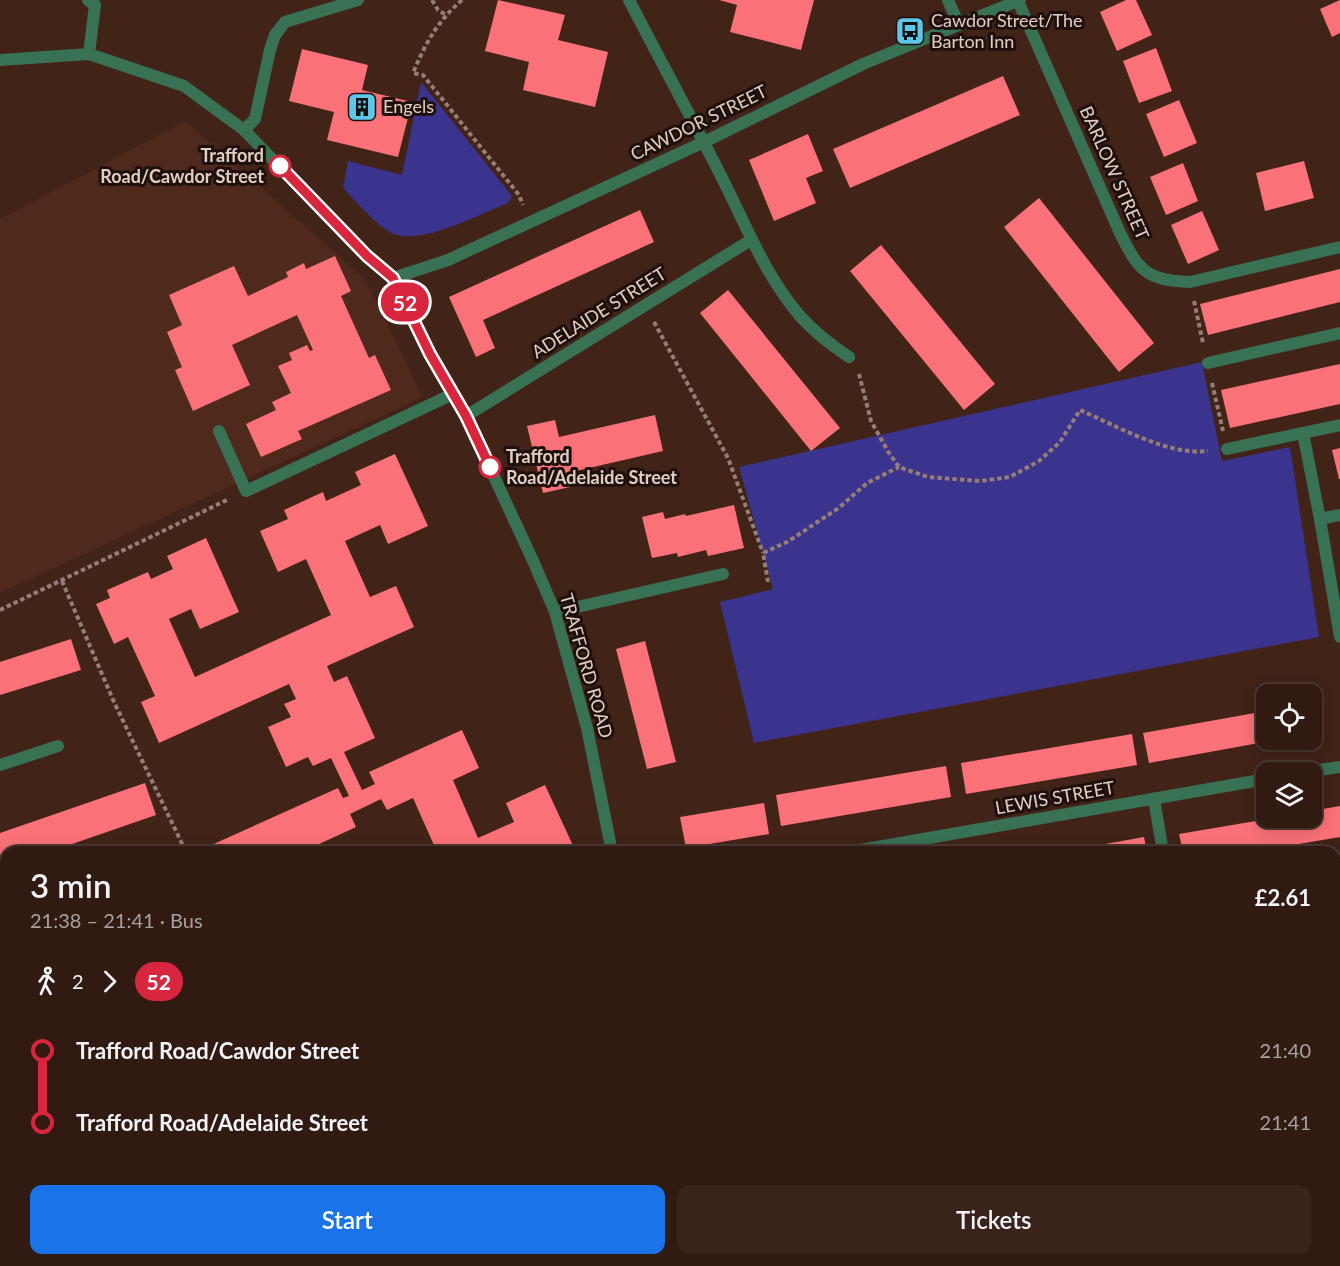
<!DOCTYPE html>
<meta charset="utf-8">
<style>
body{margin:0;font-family:Lato,sans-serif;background:#39231b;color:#f1f3f6;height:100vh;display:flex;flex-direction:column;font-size:22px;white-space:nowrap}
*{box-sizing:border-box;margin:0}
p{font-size:20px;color:#a8a19f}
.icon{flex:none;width:33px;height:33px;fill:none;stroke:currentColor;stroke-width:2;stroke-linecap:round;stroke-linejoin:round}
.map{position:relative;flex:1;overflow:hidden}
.sheet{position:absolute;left:0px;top:846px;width:1341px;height:420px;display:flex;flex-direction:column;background:#311a12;border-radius:18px 18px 0 0;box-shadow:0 3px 15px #0003,0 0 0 2px #4c3832}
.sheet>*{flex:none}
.badge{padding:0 12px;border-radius:20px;font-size:21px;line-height:39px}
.fabs{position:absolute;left:1256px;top:684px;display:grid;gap:12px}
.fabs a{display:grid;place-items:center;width:66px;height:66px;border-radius:12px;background:#311a12;box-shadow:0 3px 15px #0003,0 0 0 2px #4c3832;font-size:30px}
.map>.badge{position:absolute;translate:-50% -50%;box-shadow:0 0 0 3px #fff}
.legs{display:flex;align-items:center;gap:9px;height:66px;padding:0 30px;font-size:20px}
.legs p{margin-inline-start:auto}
.summary{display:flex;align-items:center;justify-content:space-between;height:102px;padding:0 30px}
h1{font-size:33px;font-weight:600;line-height:45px}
.primary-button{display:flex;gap:12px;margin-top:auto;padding:12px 30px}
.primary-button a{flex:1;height:69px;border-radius:12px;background:#1a73e8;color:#fff;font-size:24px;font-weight:600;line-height:69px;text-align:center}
.primary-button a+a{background:#39231b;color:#f1f3f6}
ul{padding:0 30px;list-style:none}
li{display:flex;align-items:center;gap:21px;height:72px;font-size:22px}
li i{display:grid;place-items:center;width:9px;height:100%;margin:0 8px;background:currentColor}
li i::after{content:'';width:15px;height:15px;margin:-8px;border:4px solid;border-radius:50%;background:#311a12}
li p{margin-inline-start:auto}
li:first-child i{background:linear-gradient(#0000 50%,currentColor 0)}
li:last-child i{background:linear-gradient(currentColor 50%,#0000 0)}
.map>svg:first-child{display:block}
</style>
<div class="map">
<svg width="1340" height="1266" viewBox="0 0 1340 1266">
<rect width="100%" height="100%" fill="#412318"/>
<polygon fill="#4e291c" points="185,121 365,279 423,397 0,593 0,219"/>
<g fill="#3a348f">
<path d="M421,82L512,196L508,203C479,214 423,245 394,234C377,227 356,201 343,188L348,161L402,175Z"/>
<polygon points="1202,362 1222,461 1290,447 1319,637 754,743 720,602 773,589 739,467"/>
</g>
<g fill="#fa7277">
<polygon points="498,0 565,15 558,40 608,52 595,107 523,90 529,62 485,51"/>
<polygon points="719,0 814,0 801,50 730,32 737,5"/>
<polygon points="1126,0 1136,0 1152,35 1117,51 1100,12"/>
<polygon points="1340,0 1340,33 1332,37 1320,9"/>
<polygon points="1156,48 1172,91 1139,103 1123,61"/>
<polygon points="302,49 368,65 362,90 412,102 398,157 327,140 334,112 289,101"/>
<polygon points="1003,76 1020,115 850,188 833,149"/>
<polygon points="1179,100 1197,143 1164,157 1146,114"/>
<polygon points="808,134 823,171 806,178 816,203 774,221 749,160"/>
<polygon points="1304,161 1314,198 1265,211 1256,173"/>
<polygon points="1183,163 1198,201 1166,215 1150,177"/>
<polygon points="1039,198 1154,343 1119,372 1004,227"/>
<polygon points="640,210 654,242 483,320 495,348 476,357 449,297"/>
<polygon points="1202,211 1219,250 1188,264 1171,225"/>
<polygon points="881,245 995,384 964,410 850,271"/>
<polygon points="335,256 351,291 341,296 369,358 375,355 391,390 298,431 302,439 261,457 246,424 276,410 272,402 291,393 278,366 292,360 289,353 307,345 310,351 313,350 297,315 232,345 250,385 193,411 175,370 182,367 167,332 182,325 169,295 234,266 248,296 288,277 286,272 304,263 306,269"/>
<polygon points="1340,269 1340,302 1208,335 1200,304"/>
<polygon points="728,290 840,428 811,451 700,313"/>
<polygon points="1340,364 1340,404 1230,428 1221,390"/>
<polygon points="655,415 663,451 567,473 570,487 543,493 527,426 555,420 559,437"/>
<polygon points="1340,448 1340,479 1339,479 1332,450"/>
<polygon points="395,454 428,526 388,544 380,525 345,541 370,597 396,586 414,627 327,666 334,682 347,676 375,738 344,752 362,790 375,784 369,772 462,730 479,768 453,780 478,838 514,822 506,803 545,785 576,852 437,852 413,798 387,810 381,799 350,814 356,827 302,852 209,852 207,847 338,788 343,798 349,796 331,758 313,766 308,757 286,767 268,727 291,717 284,704 296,699 289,684 159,743 141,702 155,696 128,637 114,644 96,604 110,598 107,590 148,572 151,579 173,569 167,556 206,538 239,612 200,629 191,609 169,619 195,677 331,615 306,559 278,572 260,531 288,519 284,510 323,492 326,501 361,485 355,472"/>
<polygon points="734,505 744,548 708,556 706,550 678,557 677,553 652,558 642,517 663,512 665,519 685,514 686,516"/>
<polygon points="71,639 81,670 0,695 0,662"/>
<polygon points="645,641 676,762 647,769 616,649"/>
<polygon points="1311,703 1313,703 1318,732 1311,733"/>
<polygon points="1266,711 1266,740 1270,741 1149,763 1143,733"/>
<polygon points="1132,734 1137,765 966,794 961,763"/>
<polygon points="946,766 951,797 781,826 776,795"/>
<polygon points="145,783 156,815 49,852 6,852 6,867 0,869 0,833"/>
<polygon points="764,803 769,834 686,848 680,817"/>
<polygon points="1340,806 1340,837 1252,852 1183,852 1179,834 1273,818 1311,818 1311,811"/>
<polygon points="1144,837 1147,852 1066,852 1066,851"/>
<polygon points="1340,875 1340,906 1335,907 1335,876"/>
<polygon points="1340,992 1340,1021 1335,1022 1335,993"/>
<polygon points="159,1260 209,1260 207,1266 160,1266 157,1265"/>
<polygon points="248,1260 273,1260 276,1265 251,1266"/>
<polygon points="656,1260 691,1260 695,1266 661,1266"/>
<polygon points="820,1260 872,1260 873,1266 821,1266"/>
<polygon points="918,1260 977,1260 978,1261 948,1266 919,1266"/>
</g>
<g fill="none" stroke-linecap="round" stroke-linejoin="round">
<g stroke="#967d75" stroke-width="4" stroke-dasharray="4.5 3" stroke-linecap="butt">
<polyline points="432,0 438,10 446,15"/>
<path d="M462,0C437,22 426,42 413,73L423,75L519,195L523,205"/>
<polyline points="1194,301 1203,343"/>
<polyline points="654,322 728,458 763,553"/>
<path d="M859,374L871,421L889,453L899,467L928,477L980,481L1010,477L1039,461L1060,442L1080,410C1117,426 1168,456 1208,451"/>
<polyline points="1212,383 1223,431"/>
<polyline points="62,581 114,702 186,852"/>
<polyline points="768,582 763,553 789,541 840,507 867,483 899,467"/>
<polyline points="0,610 229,499"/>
<polyline points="899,1260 900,1266"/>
<polyline points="1126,1260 1127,1266"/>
<polyline points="1074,1266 1112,1260"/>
</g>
<g stroke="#397155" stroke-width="12">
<polyline points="948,0 959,25"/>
<polyline points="1208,363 1340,333"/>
<polyline points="219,431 246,491 453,394"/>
<polyline points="1320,519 1340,515"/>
<polyline points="1154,799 1163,852"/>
<polyline points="1335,1040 1340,1040"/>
<polyline points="1335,1089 1340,1120"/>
</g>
<g stroke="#397155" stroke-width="12">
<polyline points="88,0 95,5 89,54"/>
<path d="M629,0C658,56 689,113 718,170C744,220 763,273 800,316C814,332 831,345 849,357"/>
<path d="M1018,1L1120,233C1139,271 1146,280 1190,282L1340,247"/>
<polyline points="0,60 89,54 184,86 244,130 367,257 393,278 430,354 466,416 534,563 555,612 587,728 612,852"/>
<polyline points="244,130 255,119 270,50 275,35 285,22 358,0"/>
<polyline points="393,278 448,260 704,142 863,64 1020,0"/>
<polyline points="466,416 751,240"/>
<polyline points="1303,433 1320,519 1340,637"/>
<polyline points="1227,449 1340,425"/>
<polyline points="555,612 723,574"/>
<polyline points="0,765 58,746"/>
<polyline points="1306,772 1340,767"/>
<polyline points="849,852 1266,779"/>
<polyline points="0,939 6,937"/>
<polyline points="1335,945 1340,944"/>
<polyline points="0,1071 6,1085"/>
<polyline points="0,1101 6,1099"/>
<polyline points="1335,1242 1340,1241"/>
<polyline points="765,1260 770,1266"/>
</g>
</g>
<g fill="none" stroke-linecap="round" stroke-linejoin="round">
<g stroke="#fff" stroke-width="14">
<polyline id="line-1" points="280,166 367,256 393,278 430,354 466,416 490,467"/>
</g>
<use href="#line-1" stroke="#d7263d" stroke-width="9"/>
</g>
<defs>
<g id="bus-square" transform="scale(1.5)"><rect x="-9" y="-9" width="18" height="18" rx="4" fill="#5cc7e7" stroke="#1e100c"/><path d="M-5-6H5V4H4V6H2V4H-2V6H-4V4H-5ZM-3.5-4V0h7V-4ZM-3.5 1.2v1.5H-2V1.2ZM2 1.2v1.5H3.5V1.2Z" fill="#111"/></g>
<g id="building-square" transform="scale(1.5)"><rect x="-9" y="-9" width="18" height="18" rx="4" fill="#5cc7e7" stroke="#1e100c"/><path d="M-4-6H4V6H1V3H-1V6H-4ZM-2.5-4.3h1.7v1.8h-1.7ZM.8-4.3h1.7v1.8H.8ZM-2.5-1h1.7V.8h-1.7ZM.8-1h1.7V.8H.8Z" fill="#111"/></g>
</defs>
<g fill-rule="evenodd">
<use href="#bus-square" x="910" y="31"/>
<use href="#building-square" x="362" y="107"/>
</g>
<g fill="#fff" stroke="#d7263d" stroke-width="3">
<circle cx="280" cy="166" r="10"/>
<circle cx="490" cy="467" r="10"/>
</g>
<g text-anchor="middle" stroke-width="6" stroke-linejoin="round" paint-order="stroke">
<g font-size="18" fill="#e1cdc6" stroke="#1e100c" text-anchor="start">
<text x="931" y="27">Cawdor Street/The<tspan x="931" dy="21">Barton Inn</tspan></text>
<text x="383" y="113">Engels</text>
</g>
<g font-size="18" fill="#e1cdc6" stroke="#1e100c">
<text transform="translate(699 123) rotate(-26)" y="6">CAWDOR STREET</text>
<text transform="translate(1114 173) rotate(66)" y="6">BARLOW STREET</text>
<text transform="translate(599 313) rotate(-32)" y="6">ADELAIDE STREET</text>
<text transform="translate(586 666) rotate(74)" y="6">TRAFFORD ROAD</text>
<text transform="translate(1055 798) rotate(-10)" y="6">LEWIS STREET</text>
</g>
<g font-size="18" font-weight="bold" fill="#e1cdc6" stroke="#1e100c" text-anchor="end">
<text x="264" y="162">Trafford<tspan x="264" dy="21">Road/Cawdor Street</tspan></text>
<text x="506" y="463" text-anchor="start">Trafford<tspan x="506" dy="21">Road/Adelaide Street</tspan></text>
</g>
</g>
</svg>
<div class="fabs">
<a><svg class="icon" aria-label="locate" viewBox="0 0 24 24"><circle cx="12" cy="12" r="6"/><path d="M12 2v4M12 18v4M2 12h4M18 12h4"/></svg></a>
<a><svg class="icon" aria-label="layers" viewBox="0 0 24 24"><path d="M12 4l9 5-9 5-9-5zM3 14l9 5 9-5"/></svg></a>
</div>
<b class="badge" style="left:405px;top:302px;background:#d7263d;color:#fff">52</b>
<section class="sheet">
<div class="summary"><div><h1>3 min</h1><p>21:38 – 21:41 · Bus</p></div><b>£2.61</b></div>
<div class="legs"><svg class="icon" aria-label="walk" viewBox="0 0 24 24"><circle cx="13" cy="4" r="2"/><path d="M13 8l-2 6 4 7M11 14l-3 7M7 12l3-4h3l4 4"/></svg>2<svg class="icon" aria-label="forward" viewBox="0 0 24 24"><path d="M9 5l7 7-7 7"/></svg><b class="badge" style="background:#d7263d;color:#fff">52</b></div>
<ul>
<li><i style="color:#d7263d"></i><b>Trafford Road/Cawdor Street</b><p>21:40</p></li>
<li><i style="color:#d7263d"></i><b>Trafford Road/Adelaide Street</b><p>21:41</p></li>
</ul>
<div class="primary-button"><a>Start</a><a>Tickets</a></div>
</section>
</div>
